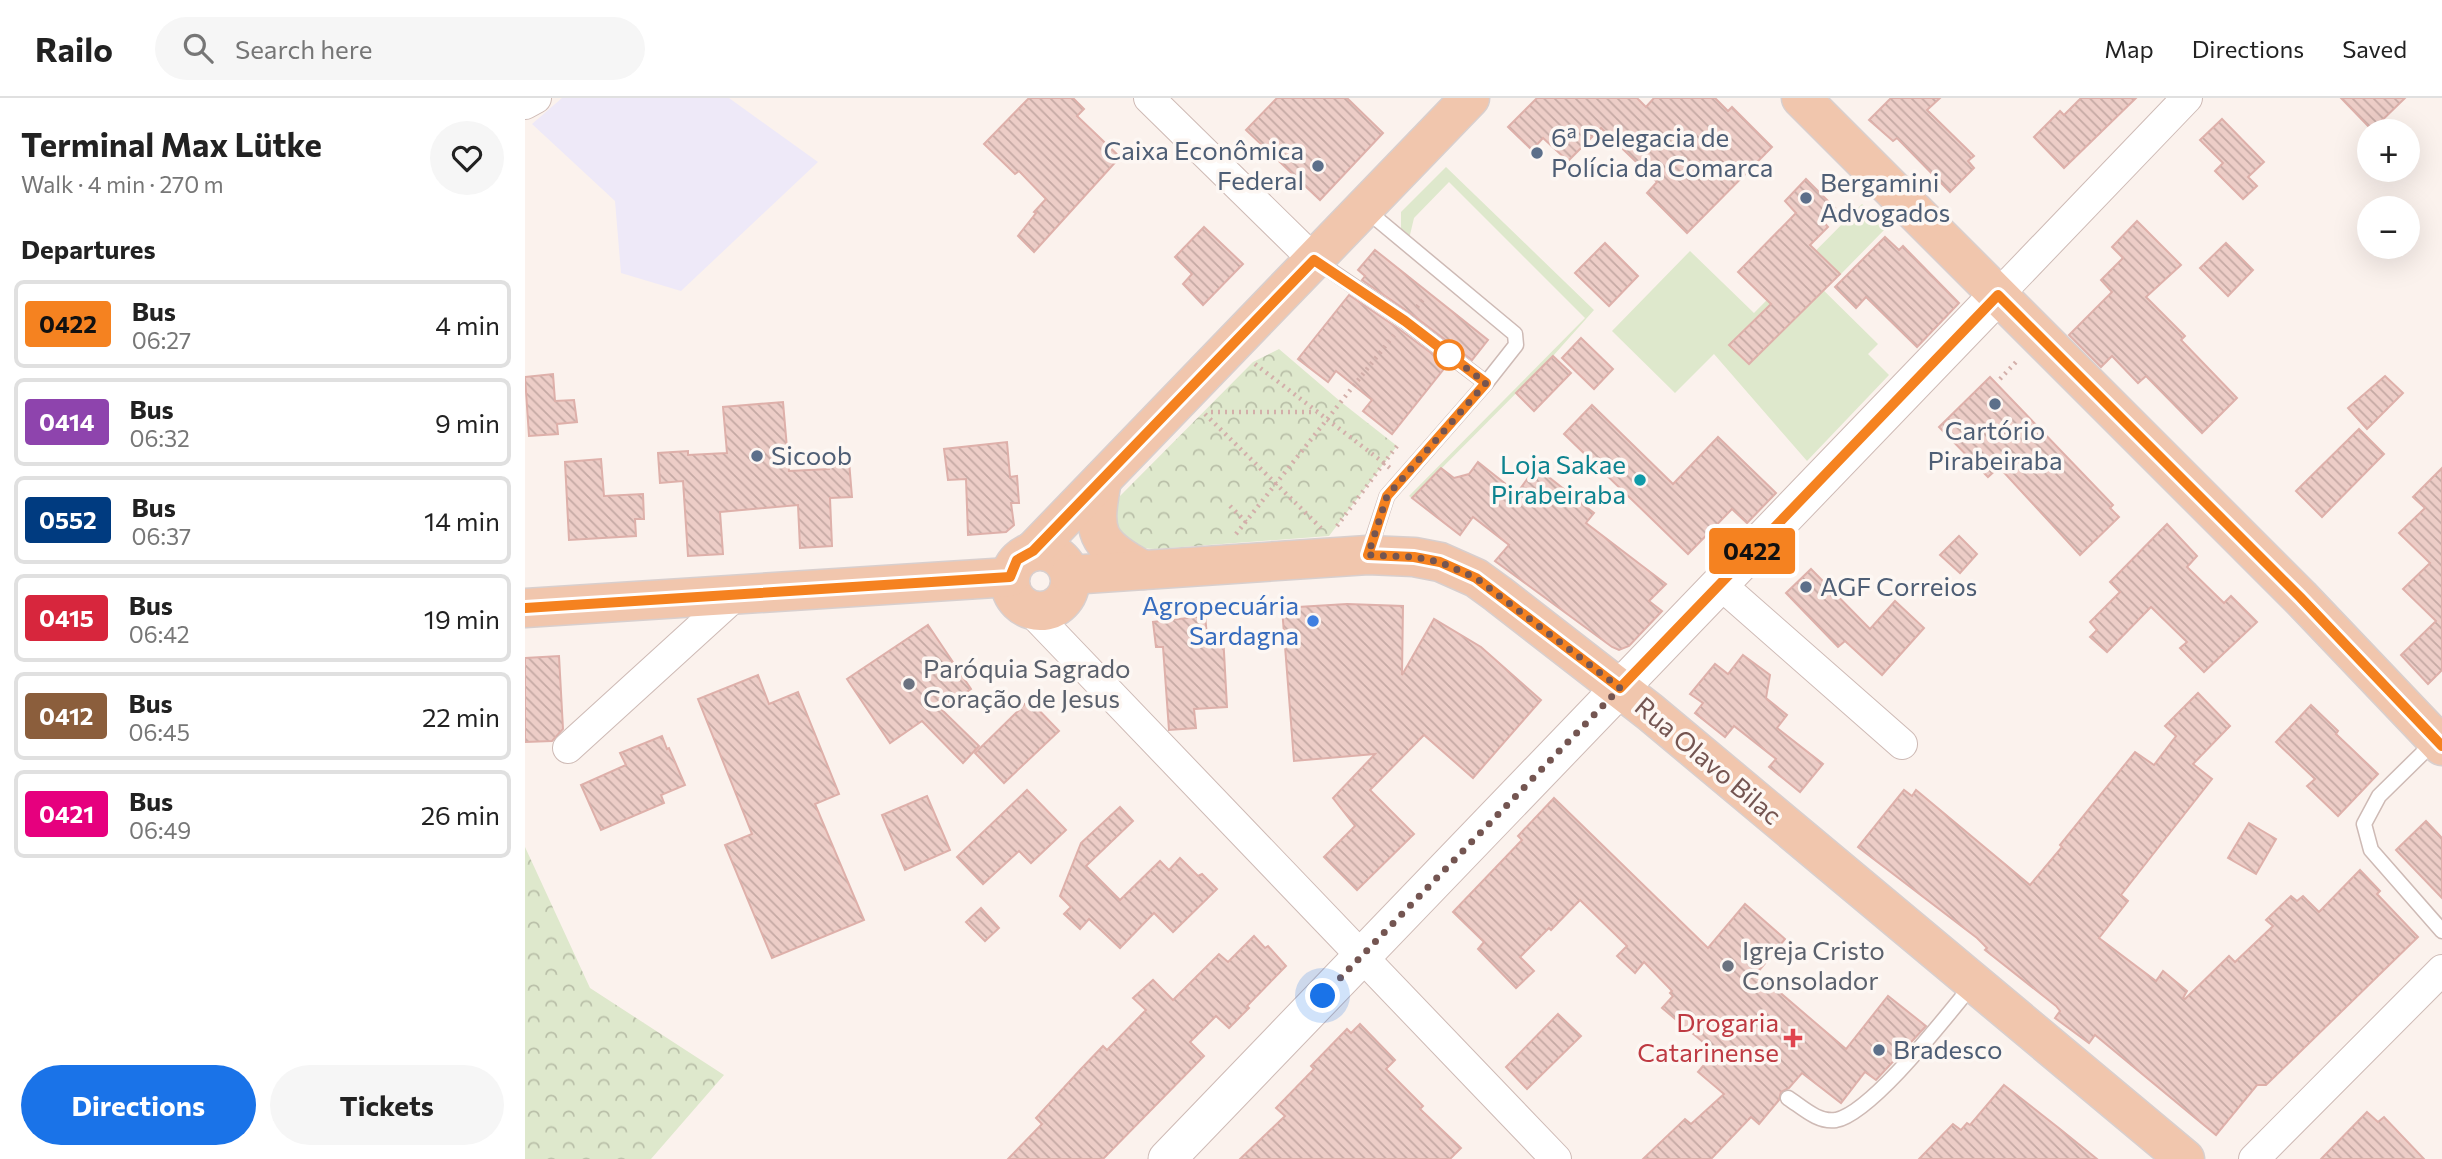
<!DOCTYPE html>
<meta charset="utf-8">
<style>
body{margin:0;font-family:Commissioner,sans-serif;background:#f6f6f6;color:#222;height:100vh;display:flex;flex-direction:column;font-size:26px;white-space:nowrap}
*{box-sizing:border-box;margin:0}
p{font-size:23px;color:#767676}
.icon{flex:none;width:38px;height:38px;fill:none;stroke:currentColor;stroke-width:2;stroke-linecap:round;stroke-linejoin:round}
.map{position:relative;flex:1;overflow:hidden}
.details{display:flex;flex-direction:column;background:#fff;width:525px}
.details>*{flex:none}
.badge{padding:0 14px;border-radius:5px;font-size:24px;line-height:46px}
.fabs{position:absolute;left:1832px;top:21px;display:grid;gap:14px}
.fabs a{display:grid;place-items:center;width:63px;height:63px;border-radius:50%;background:#fff;box-shadow:0 7px 28px #0002;font-size:35px}
.you{position:absolute;width:35px;height:35px;margin:-18px;border:5px solid #fff;border-radius:50%;background:#1a73e8;box-shadow:0 0 0 10px #1a73e833}
.map>.badge{position:absolute;translate:-50% -50%;box-shadow:0 0 0 4px #fff}
h2{padding:0 21px;font-size:26px;line-height:63px}
.round{display:grid;place-items:center;flex:none;width:74px;height:74px;border-radius:37px;background:#f6f6f6}
.head{display:flex;align-items:center;justify-content:space-between;height:119px;padding:0 21px}
h1{font-size:33px;font-weight:700;line-height:52px}
.primary-button{display:flex;gap:14px;margin-top:auto;padding:14px 21px}
.primary-button a{flex:1;height:80px;border-radius:42px;background:#1a73e8;color:#fff;font-size:28px;font-weight:700;line-height:80px;text-align:center}
.primary-button a+a{background:#f6f6f6;color:#222}
ul{padding:0;list-style:none}
li{display:flex;align-items:center;gap:21px;height:88px;margin:0 14px 10px;padding:0 7px;border:4px solid #e0e0e0;border-radius:10px}
li div{flex:1}
li b{display:block;font-size:26px}
li em{font-style:normal}
li .badge{min-width:77px;font-weight:700;text-align:center}
header{display:flex;align-items:center;gap:42px;box-sizing:border-box;height:98px;padding:0 35px;background:#fff;border-bottom:2px solid #e0e0e0}
header strong{font-size:33px}
nav{display:flex;gap:38px;margin-inline-start:auto;font-size:24px}
.search{width:490px;height:63px;background:#f6f6f6;display:flex;align-items:center;gap:18px;box-sizing:border-box;padding:0 24px;border-radius:38px;color:#767676;font-size:26px}
main{display:flex;flex:1;min-height:0}
.map>svg:first-child{display:block}
</style>
<header>
<strong>Railo</strong>
<div class="search"><svg class="icon" aria-label="search" viewBox="0 0 24 24"><circle cx="10" cy="10" r="6"/><path d="M15 15l6 6"/></svg>Search here</div>
<nav><a>Map</a><a>Directions</a><a>Saved</a></nav>
</header>
<main>
<section class="details">
<div class="head"><div><h1>Terminal Max Lütke</h1><p>Walk · 4 min · 270 m</p></div><a class="round"><svg class="icon" aria-label="heart" viewBox="0 0 24 24"><path d="M12 20l-8-8c-3-5 5-10 8-4 3-6 11-1 8 4z"/></svg></a></div>
<h2>Departures</h2>
<ul>
<li><span class="badge" style="background:#f58220;color:#111">0422</span><div><b>Bus</b><p>06:27</p></div><em>4 min</em></li>
<li><span class="badge" style="background:#8e44ad;color:#fff">0414</span><div><b>Bus</b><p>06:32</p></div><em>9 min</em></li>
<li><span class="badge" style="background:#003b80;color:#fff">0552</span><div><b>Bus</b><p>06:37</p></div><em>14 min</em></li>
<li><span class="badge" style="background:#d7263d;color:#fff">0415</span><div><b>Bus</b><p>06:42</p></div><em>19 min</em></li>
<li><span class="badge" style="background:#8b5e3c;color:#fff">0412</span><div><b>Bus</b><p>06:45</p></div><em>22 min</em></li>
<li><span class="badge" style="background:#e6007e;color:#fff">0421</span><div><b>Bus</b><p>06:49</p></div><em>26 min</em></li>
</ul>
<div class="primary-button"><a>Directions</a><a>Tickets</a></div>
</section>
<div class="map">
<svg width="1917" height="1061" viewBox="0 0 1917 1061">
<defs>
<pattern id="forest-crowns" width="20" height="18" patternUnits="userSpaceOnUse" patternTransform="scale(1.75)"><rect width="20" height="18" fill="#dee8cc"/><path d="M2 6a3 3 0 1 1 6 0M12 15a3 3 0 1 1 6 0" fill="none" stroke="#b9bfa8"/></pattern>
<pattern id="building-back-hatch" width="6" height="6" patternUnits="userSpaceOnUse" patternTransform="scale(1.75)"><rect width="6" height="6" fill="#edcdc7"/><path d="M-1 5l2 2M0 0l6 6M5-1l2 2" fill="none" stroke="#c5a9a4"/></pattern>
</defs>
<rect width="100%" height="100%" fill="#fbf2ed"/>
<polygon fill="#eee9f8" points="37,0 204,0 293,64 156,193 96,175 90,103 7,26"/>
<g fill="#dee8cc">
<polygon points="921,69 1069,212 1028,258 887,400 884,398 1060,220 924,84 889,120 884,141 876,132 876,114"/>
<polygon points="1337,106 1361,130 1315,177 1297,159 1281,175 1353,246 1343,256 1364,277 1282,363 1189,256 1150,295 1087,233 1165,153 1229,215"/>
</g>
<g fill="url(#forest-crowns)">
<path d="M754,251L816,304L872,348L804,438L630,451C592,450 582,433 595,398L728,264Z"/>
<polygon points="0,749 65,890 199,977 126,1061 0,1061"/>
</g>
<g fill="url(#building-back-hatch)" stroke="#deb0aa" stroke-width="2">
<polygon points="504,0 548,0 559,11 552,18 595,59 509,154 493,138 511,115 509,114 521,101 494,73 490,76 459,46"/>
<polygon points="752,0 822,0 858,35 795,102 721,32"/>
<polygon points="1012,0 1112,0 1121,9 1129,0 1190,0 1203,13 1207,9 1247,49 1162,135 1122,95 1132,84 1076,30 1043,63 1018,40 1007,52 983,29"/>
<polygon points="1366,0 1415,0 1402,12 1449,58 1443,63 1449,70 1425,94 1372,40 1368,43 1344,22"/>
<polygon points="1556,0 1611,0 1539,70 1509,39 1535,13 1539,17"/>
<polygon points="1816,0 1880,0 1847,32"/>
<polygon points="1697,21 1739,64 1723,79 1732,88 1718,101 1690,73 1698,65 1675,42"/>
<polygon points="1281,81 1310,110 1297,122 1303,129 1285,147 1315,176 1224,266 1204,247 1246,206 1213,174 1271,115 1260,103"/>
<polygon points="1612,123 1656,167 1621,199 1660,238 1656,242 1712,300 1677,335 1621,278 1613,285 1587,258 1576,269 1544,237 1587,194 1576,182 1598,160 1587,149"/>
<polygon points="679,129 718,166 678,207 658,186 667,176 650,159"/>
<polygon points="1360,139 1374,152 1378,148 1434,205 1392,249 1341,199 1331,210 1310,189"/>
<polygon points="1080,145 1113,178 1084,208 1050,175"/>
<polygon points="1701,145 1728,172 1703,198 1675,170"/>
<polygon points="850,152 963,242 947,262 885,215 837,182 840,178 833,172"/>
<polygon points="824,197 874,231 922,267 867,336 838,313 847,302 811,273 803,284 773,261"/>
<polygon points="1056,240 1088,271 1069,291 1037,260"/>
<polygon points="1028,258 1046,275 1009,313 991,295"/>
<polygon points="28,276 30,303 49,302 52,324 32,326 33,336 4,338 0,279"/>
<polygon points="1860,278 1878,295 1842,331 1823,310"/>
<polygon points="1465,279 1588,407 1585,410 1594,419 1555,457 1474,369 1463,379 1414,329"/>
<polygon points="258,304 264,373 304,371 304,364 324,363 327,399 305,400 307,448 275,450 273,407 195,414 198,456 163,458 158,383 135,385 133,355 163,353 163,357 202,355 198,309"/>
<polygon points="1067,307 1148,386 1193,339 1251,395 1222,425 1207,411 1163,456 1039,336"/>
<polygon points="1834,331 1859,356 1797,419 1771,393"/>
<polygon points="482,344 485,379 492,378 494,405 486,405 489,427 481,434 443,437 441,381 423,382 419,351"/>
<polygon points="76,361 79,398 118,396 119,421 110,421 111,438 44,442 40,364"/>
<polygon points="953,364 992,395 1011,369 1069,415 1061,425 1141,486 1124,503 1137,513 1104,548 1094,552 1087,549 970,463 984,447 948,419 935,437 887,400 916,370 929,380 944,376"/>
<polygon points="1917,370 1917,572 1903,586 1876,557 1911,523 1878,491 1905,465 1874,435 1900,410 1888,399"/>
<polygon points="1642,426 1672,458 1662,469 1699,505 1706,498 1732,524 1679,574 1655,550 1662,544 1626,509 1582,554 1565,539 1572,532 1565,524 1595,494 1585,484"/>
<polygon points="1434,438 1452,456 1435,475 1415,457"/>
<polygon points="1286,471 1345,531 1370,503 1399,530 1357,577 1320,543 1313,549 1261,495"/>
<polygon points="822,506 878,508 877,577 909,521 956,549 1016,602 948,680 899,637 845,692 889,736 832,792 799,759 830,728 808,700 850,656 769,663 757,510"/>
<polygon points="680,518 682,537 698,536 702,609 669,611 671,630 644,632 638,549 631,549 628,524"/>
<polygon points="403,527 446,591 416,611 454,648 438,665 397,623 365,645 322,581"/>
<polygon points="1218,557 1245,577 1241,600 1262,617 1252,630 1298,666 1275,694 1244,669 1251,661 1209,628 1200,639 1170,615 1178,605 1165,596 1190,566 1203,576"/>
<polygon points="34,558 38,631 27,643 0,644 0,560"/>
<polygon points="233,577 244,606 273,594 314,696 290,706 339,822 247,860 200,747 227,736 173,601"/>
<polygon points="1673,595 1705,628 1668,666 1687,681 1596,797 1603,803 1574,840 1631,883 1638,873 1662,893 1658,900 1660,901 1704,858 1710,864 1748,828 1741,822 1766,798 1772,803 1778,798 1794,814 1835,772 1855,793 1852,796 1893,839 1741,987 1732,987 1691,1037 1570,937 1564,945 1530,920 1535,913 1531,908 1460,852 1462,850 1452,840 1333,749 1379,692 1387,698 1391,692 1505,787 1537,749 1535,747 1610,654 1629,667 1651,638 1640,628"/>
<polygon points="504,602 534,633 479,685 450,655"/>
<polygon points="1786,607 1813,633 1811,636 1853,676 1813,718 1782,688 1790,681 1751,644"/>
<polygon points="137,638 142,651 144,650 160,687 136,697 139,705 76,732 56,687 101,667 95,655"/>
<polygon points="502,692 541,732 506,765 494,753 458,786 432,759"/>
<polygon points="402,698 425,752 380,772 357,717"/>
<polygon points="1029,700 1183,850 1220,806 1260,841 1232,875 1321,951 1363,898 1401,928 1351,982 1340,974 1316,1005 1277,975 1264,990 1256,994 1254,1002 1234,1026 1226,1019 1186,1061 1118,1061 1160,1021 1166,1026 1199,996 1173,974 1190,954 1137,910 1148,898 1145,895 1147,893 1119,864 1110,875 1092,858 1102,848 1055,802 1026,832 1024,830 995,859 1009,873 991,890 953,851 959,844 928,814 997,742 993,738"/>
<polygon points="595,709 608,723 561,768 595,802 635,763 644,772 655,760 673,778 677,776 692,791 648,834 629,815 595,850 564,821 555,831 539,816 546,809 535,798 556,745"/>
<polygon points="1901,723 1917,740 1917,800 1871,752"/>
<polygon points="1724,725 1751,741 1731,776 1703,760"/>
<polygon points="456,810 474,830 460,843 441,824"/>
<polygon points="729,838 740,850 743,848 761,868 722,908 724,910 704,930 691,918 665,944 679,958 578,1061 483,1061 517,1026 511,1020 555,972 578,948 582,952 621,912 608,900 628,882 648,902 694,856 703,864"/>
<polygon points="1033,916 1056,938 1002,991 981,969"/>
<polygon points="835,926 870,962 861,971 898,1008 895,1011 936,1050 925,1061 715,1061 760,1018 751,1010 789,971 786,968 822,931 826,935"/>
<polygon points="1479,987 1535,1031 1572,1061 1394,1061 1428,1026 1436,1032 1442,1025 1445,1027"/>
<polygon points="1842,1014 1853,1024 1859,1019 1899,1061 1796,1061"/>
</g>
<g fill="none" stroke-linecap="round" stroke-linejoin="round">
<g stroke="#cebab5" stroke-width="17">
<g id="service">
<polyline points="840,111 990,236 991,247 961,285"/>
<polyline points="790,162 880,223 961,285 862,398 843,456"/>
<polyline points="1910,643 1854,698 1839,726 1846,752 1917,833"/>
<path d="M1263,1000C1277,1009 1293,1025 1311,1022C1347,1015 1423,916 1448,886"/>
</g>
</g>
<g stroke="#cebab5" stroke-width="32">
<g id="minor">
<polyline points="624,0 789,162"/>
<polyline points="0,6 11,0"/>
<polyline points="1473,197 1662,0"/>
<polyline points="1195,486 1377,646"/>
<polyline points="504,511 1031,1061"/>
<polyline points="43,650 211,497"/>
<polyline points="1729,1061 1917,872"/>
</g>
</g>
<g stroke="#cebab5" stroke-width="39">
<polyline id="tertiary" points="642,1061 1473,197"/>
</g>
<g stroke="#d8cfce" stroke-width="41">
<g id="primary">
<polyline points="1276,0 1775,499 1917,648"/>
<path d="M577,382C567,435 569,445 618,472"/>
<circle cx="515" cy="483" r="30"/>
<polyline points="508,453 945,0"/>
<polyline points="545,477 843,457 889,459 915,464 951,480 973,496 1125,614 1660,1061"/>
<polyline points="0,510 485,479"/>
</g>
</g>
<g stroke="#d3afaa" stroke-width="4.5" stroke-dasharray="2 5" stroke-linecap="butt">
<polyline points="892,209 900,199"/>
<polyline points="730,266 859,365 872,348"/>
<polyline points="1475,281 1491,264"/>
<polyline points="686,314 792,314"/>
<polyline points="680,316 796,430"/>
<polyline points="705,408 721,424"/>
<polyline points="812,428 859,365 865,370"/>
<polyline points="711,436 869,237"/>
</g>
<use href="#service" stroke="#fff" stroke-width="14"/>
<use href="#minor" stroke="#fff" stroke-width="30"/>
<use href="#tertiary" stroke="#fff" stroke-width="37"/>
<use href="#primary" stroke="#f1c6ad" stroke-width="38"/>
</g>
<g fill="none" stroke-linecap="round" stroke-linejoin="round">
<g stroke="#fff" stroke-width="16">
<polyline id="line" points="0,510 485,479 492,462 508,453 789,162 880,223 961,285 862,398 843,457 889,459 915,464 951,480 1095,590 1473,197 1775,499 1917,648"/>
</g>
<use href="#line" stroke="#f58220" stroke-width="10"/>
<polyline stroke="#745551" stroke-width="7" stroke-dasharray="0 12.6" points="798,898 1095,590 951,480 915,464 889,459 843,457 862,398 961,285 920,254 924,257"/>
</g>
<g fill="#5c6f8a" stroke="#fdf7f3" stroke-width="2.5">
<circle cx="1012" cy="55" r="7"/>
<circle cx="793" cy="68" r="7"/>
<circle cx="1281" cy="100" r="7"/>
<circle cx="1470" cy="306" r="7"/>
<circle cx="232" cy="358" r="7"/>
<circle cx="1281" cy="489" r="7"/>
<circle cx="1354" cy="952" r="7"/>
</g>
<circle fill="#fff" stroke="#f58220" stroke-width="3.5" cx="924" cy="257" r="14"/>
<circle fill="#0f9aa8" stroke="#fdf7f3" stroke-width="2.5" cx="1115" cy="382" r="7"/>
<circle fill="#3f7fe0" stroke="#fdf7f3" stroke-width="2.5" cx="788" cy="523" r="7"/>
<g fill="#6b7280" stroke="#fdf7f3" stroke-width="2.5">
<circle cx="384" cy="586" r="7"/>
<circle cx="1203" cy="868" r="7"/>
</g>
<path fill="#e0444e" stroke="#fdf7f3" stroke-width="2.5" d="M1264.5 929.5h7v7h7v7h-7v7h-7v-7h-7v-7h7z"/>
<g text-anchor="middle" stroke-width="7" stroke-linejoin="round" paint-order="stroke">
<g font-size="26" fill="#4e5e75" stroke="#fdf7f3" text-anchor="start">
<text x="1026" y="49">6ª Delegacia de<tspan x="1026" dy="30">Polícia da Comarca</tspan></text>
<text x="779" y="62" text-anchor="end">Caixa Econômica<tspan x="779" dy="30">Federal</tspan></text>
<text x="1295" y="94">Bergamini<tspan x="1295" dy="30">Advogados</tspan></text>
<text x="1470" y="342" text-anchor="middle">Cartório<tspan x="1470" dy="30">Pirabeiraba</tspan></text>
<text x="246" y="367">Sicoob</text>
<text x="1295" y="498">AGF Correios</text>
<text x="1368" y="961">Bradesco</text>
</g>
<g font-size="26" fill="#0d838f" stroke="#fdf7f3" text-anchor="end">
<text x="1101" y="376">Loja Sakae<tspan x="1101" dy="30">Pirabeiraba</tspan></text>
</g>
<g font-size="26" fill="#366cbe" stroke="#fdf7f3" text-anchor="end">
<text x="774" y="517">Agropecuária<tspan x="774" dy="30">Sardagna</tspan></text>
</g>
<g font-size="26" fill="#5b616d" stroke="#fdf7f3" text-anchor="start">
<text x="398" y="580">Paróquia Sagrado<tspan x="398" dy="30">Coração de Jesus</tspan></text>
<text x="1217" y="862">Igreja Cristo<tspan x="1217" dy="30">Consolador</tspan></text>
</g>
<g font-size="26" fill="#745551" stroke="#fdf7f3">
<text transform="translate(1183 663) rotate(40)" y="9">Rua Olavo Bilac</text>
</g>
<g font-size="26" fill="#be3a42" stroke="#fdf7f3" text-anchor="end">
<text x="1254" y="934">Drogaria<tspan x="1254" dy="30">Catarinense</tspan></text>
</g>
</g>
</svg>
<div class="fabs">
<a>+</a>
<a>−</a>
</div>
<div class="you" style="left:798px;top:898px"></div>
<b class="badge" style="left:1227px;top:453px;background:#f58220;color:#111">0422</b>
</div>
</main>
